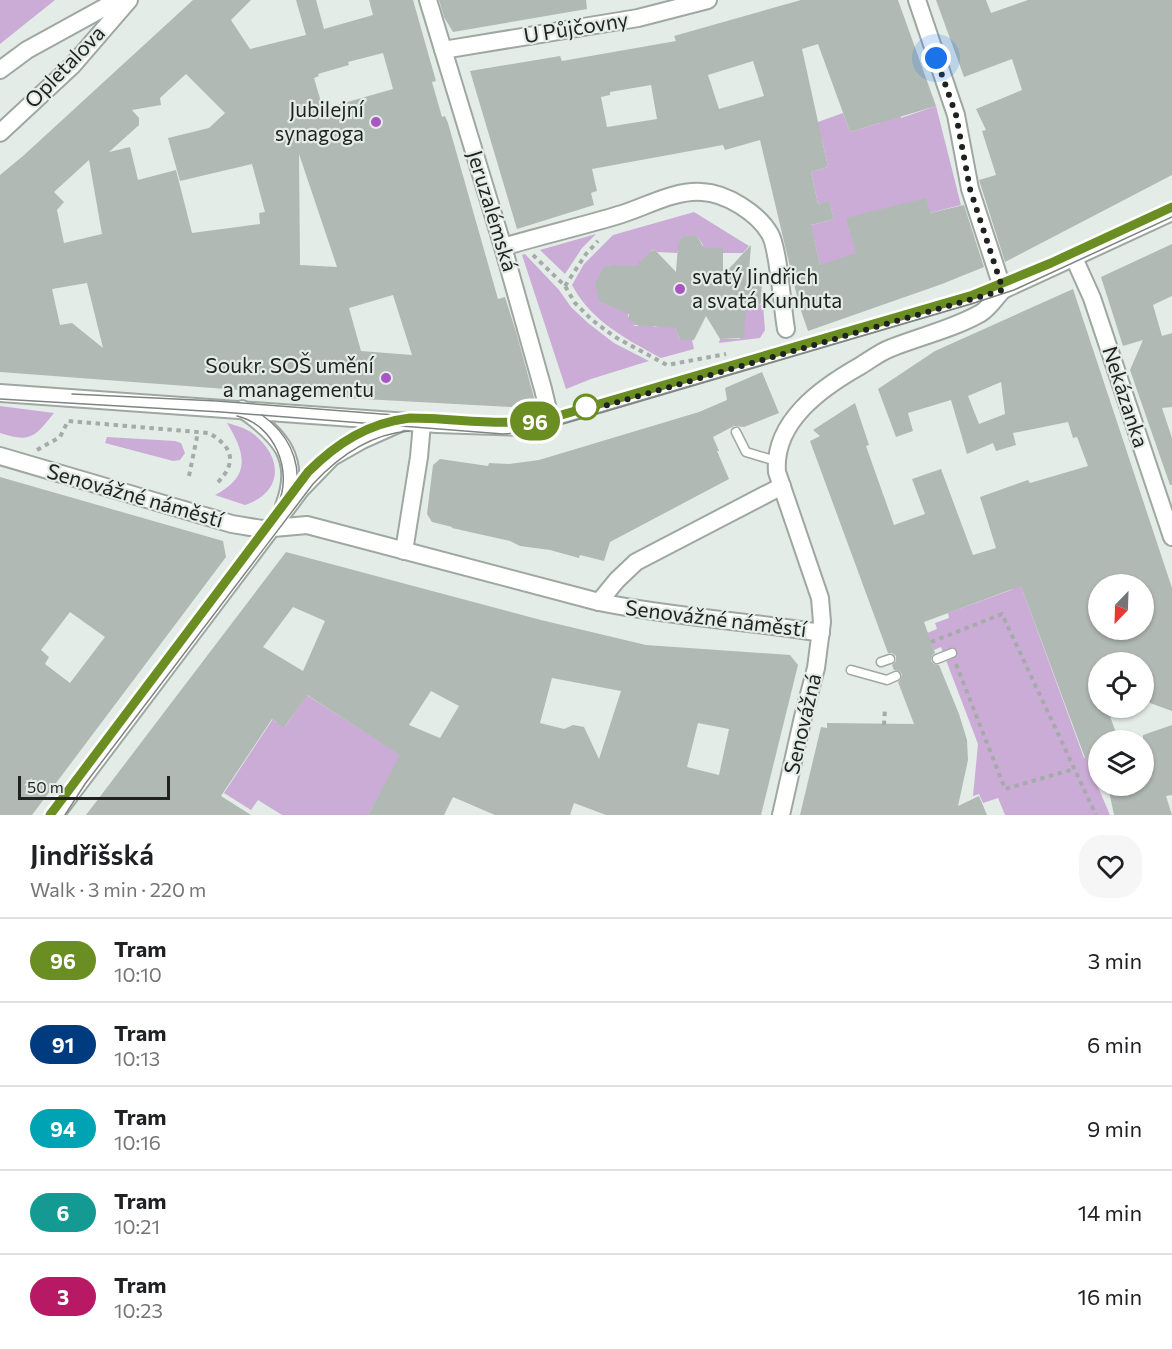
<!DOCTYPE html>
<meta charset="utf-8">
<style>
body{margin:0;font-family:Commissioner,sans-serif;background:#f6f6f6;color:#202124;height:100vh;display:flex;flex-direction:column;font-size:22px;white-space:nowrap}
*{box-sizing:border-box;margin:0}
p{font-size:20px;color:#757577}
.icon{flex:none;width:33px;height:33px;fill:none;stroke:currentColor;stroke-width:2;stroke-linecap:round;stroke-linejoin:round}
.map{position:relative;height:815px;overflow:hidden}
.drawer{display:flex;flex-direction:column;background:#fff;flex:1}
.drawer>*{flex:none}
.badge{padding:0 12px;border-radius:20px;font-size:21px;line-height:39px}
.needle{width:39px;rotate:203deg}
.tools{position:absolute;left:1088px;top:574px;display:grid;gap:12px}
.tools a{display:grid;place-items:center;width:66px;height:66px;border-radius:50%;background:#fff;box-shadow:0 2px 4px #0004;font-size:30px}
.scale{position:absolute;left:18px;bottom:15px;width:152px;box-sizing:border-box;padding-left:6px;border:3px solid #1f2220;border-top:0;font-size:16px;line-height:21px;white-space:nowrap;color:#1f2220;-webkit-text-stroke:4px #e4ece8;paint-order:stroke}
.you{position:absolute;width:30px;height:30px;margin:-15px;border:4px solid #fff;border-radius:50%;background:#1a73e8;box-shadow:0 0 0 9px #1a73e833}
.map>.badge{position:absolute;translate:-50% -50%;box-shadow:0 0 0 3px #fff}
.round{display:grid;place-items:center;flex:none;width:63px;height:63px;border-radius:24px;background:#f6f6f6}
.overview{display:flex;align-items:center;justify-content:space-between;height:102px;padding:0 30px}
h1{font-size:28px;font-weight:600;line-height:45px}
ul{padding:0;list-style:none}
li{display:flex;align-items:center;gap:18px;height:84px;padding:0 30px;border-top:2px solid #e0e0e0}
li div{flex:1}
li b{display:block;font-size:22px}
li em{font-style:normal}
li .badge{min-width:66px;font-weight:700;text-align:center}
.map>svg:first-child{display:block}
</style>
<div class="map">
<svg width="1172" height="815" viewBox="0 0 1172 815">
<rect width="100%" height="100%" fill="#e4ece8"/>
<g fill="#cbacd6" fill-rule="evenodd">
<polygon points="0,0 55,0 0,44"/>
<polygon points="893,100 901,118 936,106 961,205 930,213 856,253 827,295 812,231 800,228 834,219 829,202 818,204 811,172 828,167 822,140 799,146 804,127 843,113 850,132 880,123"/>
<path d="M694,212L749,246L743,253H703V245L697,236H683L677,253L657,252L654,249L651,251L653,271L613,270L611,266L609,267L597,292L598,294L630,311L628,315L630,320L634,321V326H638V321L655,327L676,323L675,328L680,340H692L694,349L661,358C626,339 591,321 572,285L584,264L613,235Z"/>
<polygon points="596,234 582,248 565,274 540,250"/>
<polygon points="525,254 559,290 571,307 588,323 614,343 649,361 591,379 566,389 522,255"/>
<polygon points="749,304 763,305 765,330 760,338 719,343 720,339 739,339 743,336 744,305"/>
<path d="M0,406L54,413C35,437 31,443 0,433Z"/>
<path d="M227,423C238,426 249,429 257,437C284,461 281,493 245,505L215,495C251,476 246,454 227,423Z"/>
<polygon points="107,437 175,441 181,443 185,453 180,460 173,461 105,443"/>
<polygon points="1020,583 1084,758 1090,756 1094,764 1089,766 1110,815 1005,815 998,798 983,803 979,794 973,796 978,744 941,647 934,650 927,633 937,629 935,623 949,618 948,613 1011,590"/>
<path d="M294,687L401,755L368,815H282L258,800L251,810L224,793ZM305,697L285,727L274,721V720Z"/>
</g>
<g fill="#b1b9b4" fill-rule="evenodd">
<path d="M193,0H251L231,20L250,49L306,35L296,0H316L324,29L373,15L369,0H413L436,81L432,82L442,117L445,116L448,123L498,299L505,297L517,335L535,401L529,408L345,398L0,372V175L23,156ZM383,53L393,89L323,109L314,78L319,76L318,74L349,65L348,62ZM186,74L225,113L209,128L168,138L180,181L252,164L265,212L259,213L260,224L192,233L176,170L138,180L130,147L109,152L139,125V118L132,110L161,105L160,98ZM299,154L337,267L300,265ZM89,160L102,234L64,243L57,210L64,202L54,192ZM87,283L103,348L72,323L60,325L52,289ZM393,295L412,355L361,351L349,308Z"/>
<polygon points="439,0 586,0 587,9 453,32 444,17"/>
<path d="M801,0H898L936,106L850,132L818,44L802,49L828,167L811,172L818,204L829,201L834,219L811,225L820,265L856,253L846,218L926,198L930,213L964,205L984,267L942,284L808,331L799,305L760,140L725,150L723,145L592,169L597,191L591,193L594,205L517,229L470,71L560,56L562,61L676,41L674,36ZM753,61L764,96L719,109L708,75ZM651,85L657,119L607,127L601,97L610,95V92Z"/>
<polygon points="936,0 986,0 991,13 1028,0 1172,0 1172,175 1005,262 979,180 996,175 982,131 986,130 976,109 1022,90 1012,59 964,77"/>
<polygon points="683,236 697,236 704,248 723,248 723,275 751,245 749,272 758,273 758,281 762,281 761,303 759,305 746,305 744,338 720,339 706,316 694,340 680,340 675,328 634,325 634,321 629,321 629,314 599,301 595,284 603,268 614,265 638,266 638,263 654,249 676,272 678,245"/>
<polygon points="1172,244 1172,296 1153,305 1162,336 1172,333 1172,407 1162,408 1172,438 1172,485 1170,485 1130,370 1143,340 1123,346 1101,277"/>
<path d="M1073,289L1172,588V711L1150,703L1148,697L1143,699V663H1137L1135,656L1115,663H1098V708H1107L1119,741H1098V755L1085,758L1021,586L924,622L935,653L932,656L931,661L934,664L939,665L959,714L967,740L968,760L958,806L979,796L987,815H800L821,727L827,728V723L914,724L898,682L901,679L902,674L899,671L894,670L892,665L896,661V656L892,653H888L810,441L820,436L813,430L855,403L869,445L866,446L894,525L925,514L912,479L941,469L973,555L996,548L980,497L1028,480L1030,483L1088,466L1077,437L1073,438L1068,422L1013,433L1016,445L996,451L993,443L967,454L951,400L908,413L913,431L896,437L878,389L935,351ZM1001,382L1005,414L979,424L968,396ZM1098,585H1143V630H1098Z"/>
<polygon points="762,372 779,413 744,427 734,426 713,437 719,451 717,451 729,479 610,542 604,561 580,555 579,558 550,550 520,546 510,541 452,528 452,527 432,522 427,514 433,465 440,459 488,466 489,463 509,464 539,460 699,412 727,400 725,388"/>
<path d="M0,477L223,541L226,557L32,815H0ZM70,612L105,637L70,683L45,664L49,657L41,650Z"/>
<path d="M286,552L541,620L646,645L790,655L798,665L761,815H606L574,803L570,815H495L453,797L444,815H368L400,755L307,695L284,728L272,719L221,796L251,815H86ZM293,607L325,621L303,671L263,647ZM552,678L621,691L599,759L584,727L573,725L564,729L540,723ZM431,691L459,706L440,738L409,725ZM698,723L729,729L719,775L687,767Z"/>
<polygon points="1172,725 1172,795 1166,796 1172,815 1114,815 1108,786 1143,786 1143,735"/>
</g>
<g fill="none" stroke-linecap="round" stroke-linejoin="round">
<g stroke="#9fa7a2" stroke-width="11">
<g id="lane">
<polyline points="546,423 997,291"/>
<polyline points="736,432 746,452 776,461"/>
<polyline points="937,659 952,653"/>
<polyline points="881,662 890,659"/>
<polyline points="851,670 887,680 896,676"/>
</g>
</g>
<g stroke="#9fa7a2" stroke-width="20">
<g id="street">
<polyline points="917,0 956,115 970,189 1003,290"/>
<polyline points="443,50 638,18 708,0"/>
<polyline points="0,70 27,50 118,0"/>
<polyline points="0,133 72,66 129,0"/>
<path d="M503,247C543,235 583,226 622,214C647,206 675,190 702,192C726,193 758,213 770,234C779,250 782,307 786,329"/>
<polyline points="1074,258 1092,298 1172,537"/>
<polyline points="0,393 437,424 524,427 546,423 548,410 543,389 503,247 428,0"/>
<path d="M242,409C280,435 302,459 284,506"/>
<path d="M0,456L232,524L262,529L307,525L599,602C672,617 748,621 821,633"/>
<polyline points="404,551 419,457 422,423"/>
<polyline points="599,602 617,580 636,562 782,486"/>
<polyline points="55,815 301,489 332,457 362,440 398,424"/>
<path d="M781,815L803,717L816,668L822,622L820,598L777,472C773,422 821,388 860,366C870,360 880,352 891,348C921,336 953,329 981,313C989,308 996,297 1003,290L1172,212"/>
</g>
</g>
<g stroke="#a5aba8" stroke-width="4" stroke-dasharray="4.5 4.5" stroke-linecap="butt">
<polyline points="533,255 565,286 575,303 592,320 615,337 667,365 726,354"/>
<polyline points="565,286 586,254 598,241"/>
<path d="M37,450L60,437L68,421L209,433C233,447 238,463 216,484"/>
<polyline points="189,476 198,432"/>
<polyline points="931,642 1002,614 1096,815"/>
<polyline points="956,664 1005,789 1074,769"/>
<polyline points="884,725 885,708"/>
</g>
<use href="#lane" stroke="#fff" stroke-width="8"/>
<use href="#street" stroke="#fff" stroke-width="16"/>
<g stroke="#7e8481" stroke-width="1.5">
<polyline points="979,293 1051,263 1172,207"/>
<polyline points="72,394 217,401 484,422 521,423 557,416 922,310"/>
<polyline points="0,399 221,412 503,434 539,431 971,304 1014,290 1172,217"/>
<path d="M262,415C287,433 300,458 297,489"/>
<path d="M237,416C275,425 293,471 278,504"/>
<path d="M50,815L308,472C328,452 348,435 375,426"/>
<path d="M65,815L85,784L313,484C338,457 371,434 409,431"/>
</g>
</g>
<g fill="none" stroke-linecap="round" stroke-linejoin="round">
<g stroke="#fff" stroke-width="14">
<path id="line" d="M50,815L308,472C337,443 368,423 410,418C461,418 507,429 558,416L973,295L1051,263L1172,207"/>
</g>
<use href="#line" stroke="#6b8e23" stroke-width="9"/>
<polyline stroke="#1f2220" stroke-width="6" stroke-dasharray="0 10.8" points="586,407 594,409 1003,290 970,189 956,115 936,58"/>
</g>
<g fill="#aa55c4" stroke="#e4ece8" stroke-width="2">
<circle cx="376" cy="122" r="6"/>
<circle cx="680" cy="289" r="6"/>
<circle cx="386" cy="378" r="6"/>
</g>
<circle fill="#fff" stroke="#6b8e23" stroke-width="3" cx="586" cy="407" r="12"/>
<g text-anchor="middle" stroke-width="4.5" stroke-linejoin="round" paint-order="stroke">
<g font-size="21" fill="#1f2220" stroke="#e4ece8">
<text transform="translate(576 28) rotate(-9)" y="7">U Půjčovny</text>
<text transform="translate(65 67) rotate(-46)" y="7">Opletalova</text>
<text transform="translate(492 211) rotate(73)" y="7">Jeruzalémská</text>
<text transform="translate(1125 397) rotate(72)" y="7">Nekázanka</text>
<text transform="translate(135 496) rotate(16)" y="7">Senovážné náměstí</text>
<text transform="translate(716 619) rotate(7)" y="7">Senovážné náměstí</text>
<text transform="translate(803 724) rotate(-77)" y="7">Senovážná</text>
</g>
<g font-size="21" fill="#1f2220" stroke="#e4ece8" text-anchor="end">
<text x="364" y="117">Jubilejní<tspan x="364" dy="24">synagoga</tspan></text>
<text x="692" y="284" text-anchor="start">svatý Jindřich<tspan x="692" dy="24">a svatá Kunhuta</tspan></text>
<text x="374" y="373">Soukr. SOŠ umění<tspan x="374" dy="24">a managementu</tspan></text>
</g>
</g>
</svg>
<div class="tools">
<a><svg class="needle" viewBox="-14 -14 28 28"><path d="M0-13l5 13h-10z" fill="#e53935"/><path d="M0 13l5-13h-10z" fill="#757577"/></svg></a>
<a><svg class="icon" aria-label="locate" viewBox="0 0 24 24"><circle cx="12" cy="12" r="6"/><path d="M12 2v4M12 18v4M2 12h4M18 12h4"/></svg></a>
<a><svg class="icon" aria-label="layers" viewBox="0 0 24 24"><path d="M12 4l9 5-9 5-9-5zM3 14l9 5 9-5"/></svg></a>
</div>
<div class="scale">50 m</div>
<div class="you" style="left:936px;top:58px"></div>
<b class="badge" style="left:535px;top:421px;background:#6b8e23;color:#fff">96</b>
</div>
<section class="drawer">
<div class="overview"><div><h1>Jindřišská</h1><p>Walk · 3 min · 220 m</p></div><a class="round"><svg class="icon" aria-label="heart" viewBox="0 0 24 24"><path d="M12 20l-8-8c-3-5 5-10 8-4 3-6 11-1 8 4z"/></svg></a></div>
<ul>
<li><span class="badge" style="background:#6b8e23;color:#fff">96</span><div><b>Tram</b><p>10:10</p></div><em>3 min</em></li>
<li><span class="badge" style="background:#003b80;color:#fff">91</span><div><b>Tram</b><p>10:13</p></div><em>6 min</em></li>
<li><span class="badge" style="background:#00a3b4;color:#fff">94</span><div><b>Tram</b><p>10:16</p></div><em>9 min</em></li>
<li><span class="badge" style="background:#149a93;color:#fff">6</span><div><b>Tram</b><p>10:21</p></div><em>14 min</em></li>
<li><span class="badge" style="background:#b71965;color:#fff">3</span><div><b>Tram</b><p>10:23</p></div><em>16 min</em></li>
</ul>
</section>
